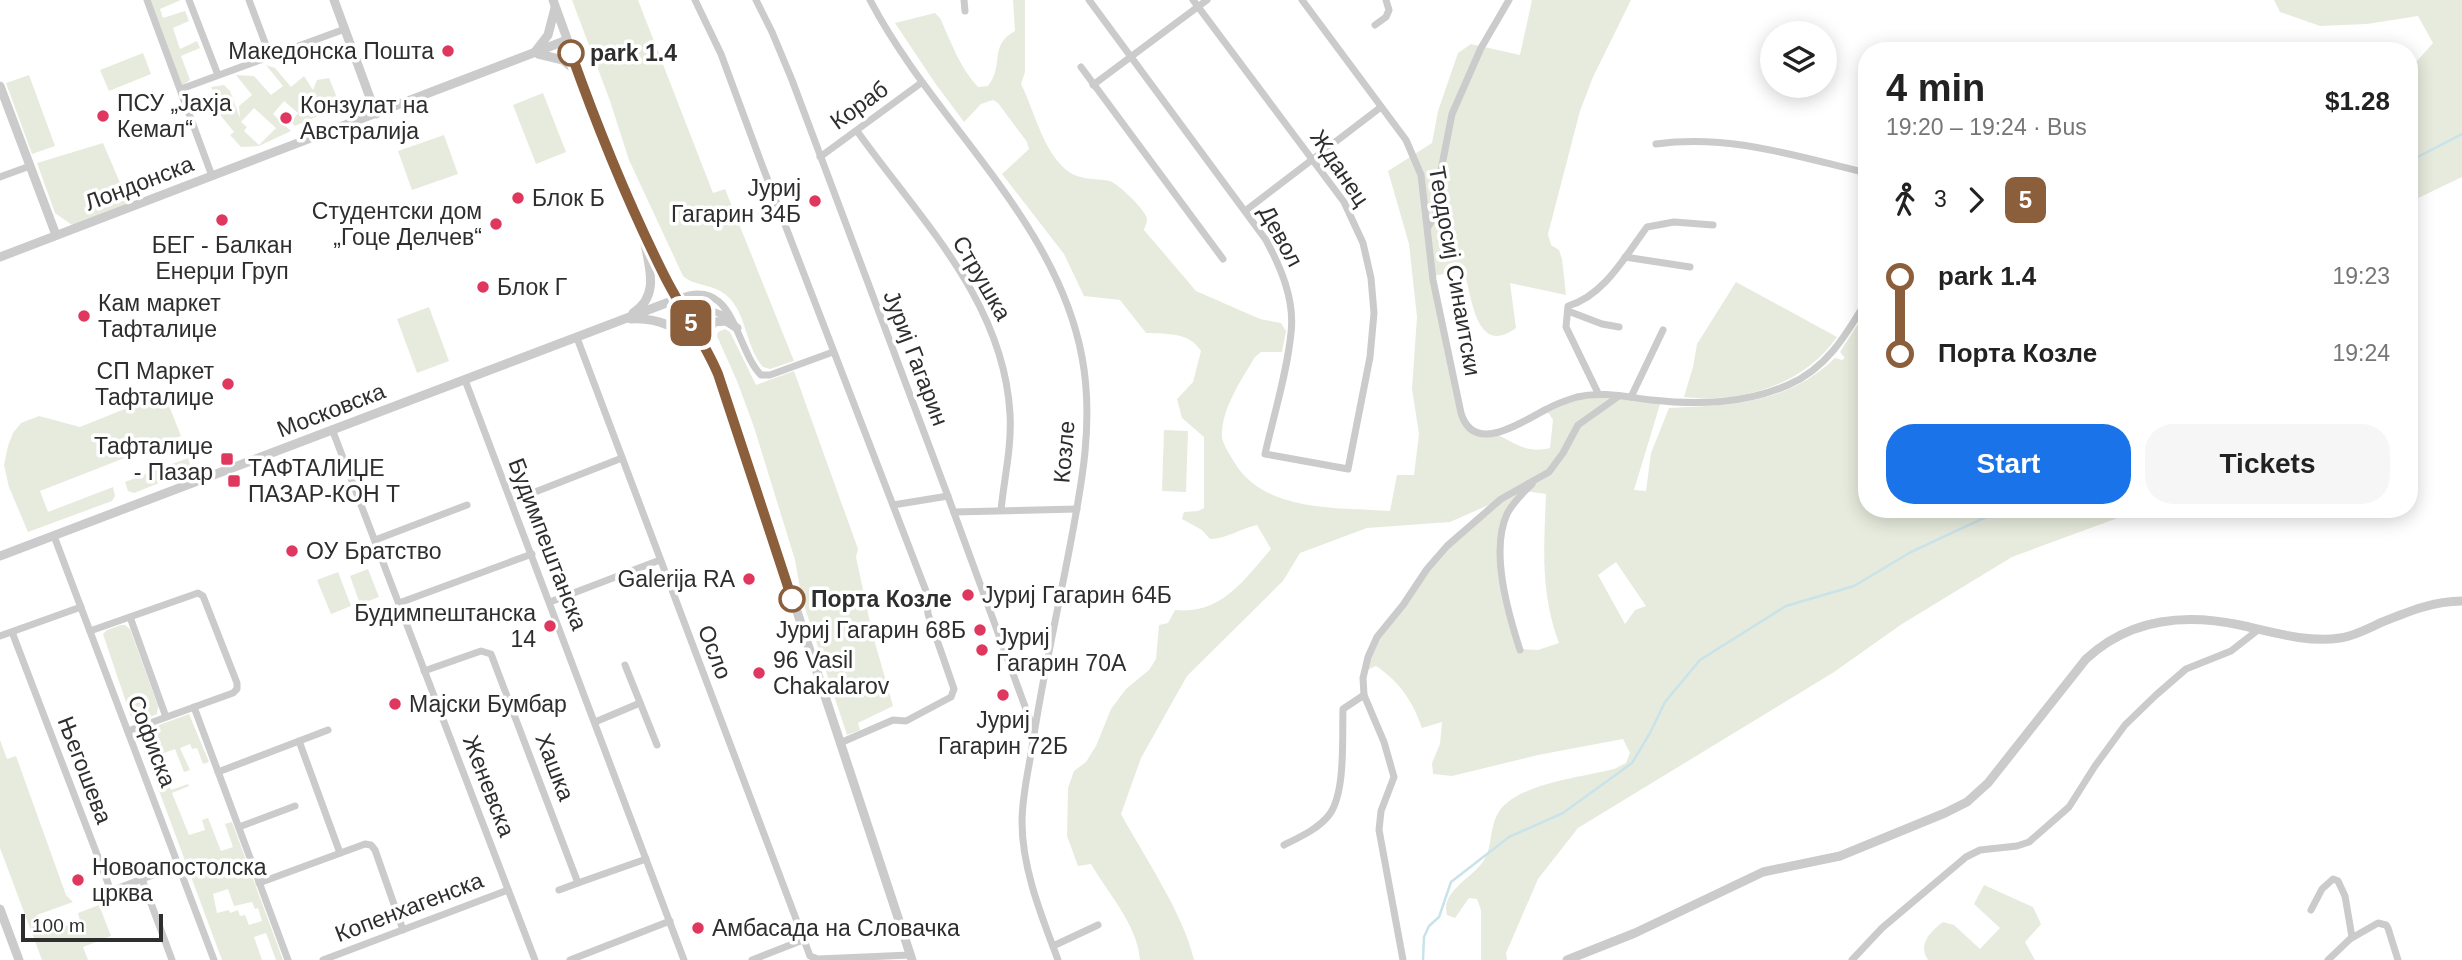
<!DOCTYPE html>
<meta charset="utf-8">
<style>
body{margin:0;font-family:Arial,sans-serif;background:#f6f6f6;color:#222;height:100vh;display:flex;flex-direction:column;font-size:26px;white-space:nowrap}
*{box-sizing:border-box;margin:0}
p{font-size:23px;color:#767676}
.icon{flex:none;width:38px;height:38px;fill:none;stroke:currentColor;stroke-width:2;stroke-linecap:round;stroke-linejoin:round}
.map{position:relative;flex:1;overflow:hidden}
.side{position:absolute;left:1858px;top:42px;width:560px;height:476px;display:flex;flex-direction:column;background:#fff;border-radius:28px;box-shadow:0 4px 18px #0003}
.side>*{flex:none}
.badge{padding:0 14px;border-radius:10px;font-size:24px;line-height:46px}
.buttons{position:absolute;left:1760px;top:21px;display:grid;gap:14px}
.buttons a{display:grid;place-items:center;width:77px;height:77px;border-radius:50%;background:#fff;box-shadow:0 4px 18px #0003;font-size:35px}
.scale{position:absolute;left:21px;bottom:18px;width:142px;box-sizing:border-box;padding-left:7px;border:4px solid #2e2e2e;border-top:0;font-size:19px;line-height:24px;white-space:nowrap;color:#2e2e2e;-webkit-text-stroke:5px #fff;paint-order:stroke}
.map>.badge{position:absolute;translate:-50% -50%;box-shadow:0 0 0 4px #fff}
.legs{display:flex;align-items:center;gap:10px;height:77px;padding:0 28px;font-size:23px}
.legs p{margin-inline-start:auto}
.headline{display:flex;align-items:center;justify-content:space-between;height:119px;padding:0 28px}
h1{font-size:38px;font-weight:700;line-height:52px}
.action{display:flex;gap:14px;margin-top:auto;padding:14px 28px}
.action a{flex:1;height:80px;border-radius:28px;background:#1a73e8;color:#fff;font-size:28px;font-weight:700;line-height:80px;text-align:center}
.action a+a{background:#f6f6f6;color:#222}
ul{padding:0 28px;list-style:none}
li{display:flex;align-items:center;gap:24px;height:77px;font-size:26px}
li i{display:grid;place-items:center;width:10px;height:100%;margin:0 9px;background:currentColor}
li i::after{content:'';width:18px;height:18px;margin:-9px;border:5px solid;border-radius:50%;background:#fff}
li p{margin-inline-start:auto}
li:first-child i{background:linear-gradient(#0000 50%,currentColor 0)}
li:last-child i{background:linear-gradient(currentColor 50%,#0000 0)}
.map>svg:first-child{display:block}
</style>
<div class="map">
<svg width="2462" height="960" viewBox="0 0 2462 960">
<rect width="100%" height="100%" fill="#fff"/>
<g fill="#e7ebdd" fill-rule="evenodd">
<polygon points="147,0 181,0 160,9 163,18 185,11 189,21 173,28 180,49 197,41 200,48 181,56 190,80 180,87"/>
<path d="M572,0H638L713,193L725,189L794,361L770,369L763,367C747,349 747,320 732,301C717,282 696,288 683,276L629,160L610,101Z"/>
<path d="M1013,0H1025V72L1021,84C1035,112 1041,145 1063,167C1077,181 1093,178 1110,181C1117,183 1147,211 1147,219C1147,223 1145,226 1144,230L1196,291L1260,319L1281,323L1286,331L1282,352H1261L1255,357C1242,379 1221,409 1222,436C1222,443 1229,453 1233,460C1262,513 1338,507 1390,511L1397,475H1414L1419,434L1412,389L1417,317L1409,244L1388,171L1432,143L1438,111L1458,53L1471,44L1520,55L1532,0H1631L1593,77L1580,111L1548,234L1551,245L1559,250L1562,259L1566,295L1510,283L1516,328C1475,358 1472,295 1464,271L1432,276L1461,413L1473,430C1480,431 1489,432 1496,434C1515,443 1527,454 1550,448L1553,420L1546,409L1598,393L1661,401L1634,490L1646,491L1651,453L1669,408C1732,405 1787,404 1835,358L1842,360L1845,358L1840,352L1860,321H1867V509H2136L2134,512L2012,557L1902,624L1834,672L1578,828L1538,879L1506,953L1507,960H1481V910L1477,899L1469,898L1455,918L1447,915C1440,891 1473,878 1484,860C1493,846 1489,825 1500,810C1521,783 1583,777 1614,769L1626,763L1630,753L1623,739L1538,755L1452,776L1433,774L1432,763L1440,744L1442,722L1422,728C1413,702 1400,682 1376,666L1365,671L1377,637L1427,569L1500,500L1450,522L1367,528L1300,553L1283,581L1187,676L1141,758L1121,814C1144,856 1184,915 1194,960H1140C1137,924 1109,895 1091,864L1078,866L1067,836L1068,788L1074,771L1086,762L1096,746L1111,709L1126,689L1149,670L1156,659L1159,625L1168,623L1175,610C1221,615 1244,580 1271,549L1257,525C1241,528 1227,539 1210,539L1202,530L1182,519L1184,512L1198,511L1204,508V437L1182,418L1177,399L1193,382L1201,351C1189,332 1167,334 1146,333L1120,300L1084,296L1064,254L1002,174L1029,149L1027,142L998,103L993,100L981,104L964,122L935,83L895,23L935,13L940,18C951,42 960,68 978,87L988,86C1005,64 988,46 1015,31ZM1525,491L1546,494C1544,548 1540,592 1559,643L1538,650L1520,649C1507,595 1484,538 1525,491ZM1616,562L1646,606L1635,610L1625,624L1598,575Z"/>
<polygon points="2274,0 2462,0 2462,177 2410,202 2410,69 2433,43 2418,16 2367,24 2320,26 2280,12"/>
<polygon points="143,53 151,74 109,91 100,70"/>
<path d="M266,65L275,68L291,87L304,76L313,90L317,80L329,78L342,110L318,116L295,126L291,122L298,113L284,101L273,114L291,131L259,146L241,147L230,135L234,132L221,116V108L217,105L220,102L211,87L224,85L230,91L240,118L239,106L252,95L236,75L254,76L271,95L283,86ZM254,108L276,128L259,145L244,131L247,127L241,122Z"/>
<polygon points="29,75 55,146 32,154 6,83"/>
<polygon points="543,93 566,152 536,164 513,105"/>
<polygon points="444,135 458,174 412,190 398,151"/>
<polygon points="103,143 129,204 72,225 55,213 37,163"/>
<path d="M1736,282L1837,337C1804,385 1741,404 1684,397L1693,367L1697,344Z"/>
<polygon points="429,307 449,361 417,373 397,319"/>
<polygon points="725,329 730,332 756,385 794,371 858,549 856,557 872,632 893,706 858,723 860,730 847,735 802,599 795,560 754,427 737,381 717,336 718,332"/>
<polygon points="164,393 181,436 40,491 48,512 113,487 115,496 112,501 28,532 9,487 4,465 8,446 13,433 21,423 39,416 80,427"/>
<polygon points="1164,430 1188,431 1186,492 1162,491"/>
<polygon points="188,458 192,470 134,493 128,491 125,482"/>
<polygon points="368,569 379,597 360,604 350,576"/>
<polygon points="338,572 351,606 331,614 317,580"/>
<polygon points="121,625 125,625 130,629 158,706 157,714 140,721 133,720 130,714 103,634 107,630"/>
<path d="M189,714L209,762L203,764L197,748L192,749L190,744L180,748L190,770L184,772L175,749L158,755L171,790L188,784L189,786L172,793L189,835L205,830L202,820L208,818L221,851L233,847L225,824L232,822L283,960H276L266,933L254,937L262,960H222L139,737L143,731ZM228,889L234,906L252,902L255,909L258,908L262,921L249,925L245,915L240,916L238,910L230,913L229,910L217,913L213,894Z"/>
<polygon points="0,740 7,759 16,756 66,895 73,902 37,915 43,934 80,921 78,913 99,905 111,936 83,947 88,960 42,960 0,848"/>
<path d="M1984,885L2033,907L2041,924L2025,942L2035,960H1928C1917,944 1931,931 1943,922L1954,925L1980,949L2000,928L1974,904Z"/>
</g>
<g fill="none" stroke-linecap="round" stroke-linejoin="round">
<g stroke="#c9e3ea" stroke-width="2.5">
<polyline points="2410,161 2462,134"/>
<polyline points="1423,960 1424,937 1429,926 1439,917 1451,882 1509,837 1563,813 1632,763 1650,733 1665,702 1700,660 1786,606 1854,586 1911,552 2003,509"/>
</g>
<g stroke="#cbcbcb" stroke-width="7">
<polyline points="147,0 212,176"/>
<polyline points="189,0 218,75"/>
<polyline points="249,0 270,56"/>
<polyline points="695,0 721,54 762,165 926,591 928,614 954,689 951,697 906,721 893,720 840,743"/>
<polyline points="756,0 772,32 792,80 946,491 1034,731"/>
<path d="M870,0C933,121 1056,218 1082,357C1094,421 1082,483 1070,546C1057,615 1041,684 1031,754C1027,776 1022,799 1022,822C1022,869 1042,917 1058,960"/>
<polyline points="964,0 965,11"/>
<path d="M1089,0L1266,240C1281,268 1295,300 1291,333C1287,373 1274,414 1265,454L1348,469L1370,357L1374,313L1371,278L1363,243L1344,202L1193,0"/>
<path d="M1302,0L1406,140L1421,175L1433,280L1461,413C1474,457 1524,420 1547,409C1556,404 1567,400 1577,397C1602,391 1626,397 1651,400C1698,405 1745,404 1788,385C1827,368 1846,335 1867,300"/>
<polyline points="1375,25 1386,17 1389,10 1386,0"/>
<polyline points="1081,67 1223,259"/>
<polyline points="1093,85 1207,0"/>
<polyline points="181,89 345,29"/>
<path d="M857,131C919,218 1004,301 1010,414C1012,446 1004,479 1001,510"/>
<path d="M1656,144C1731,134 1795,156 1867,173"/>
<polyline points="820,157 921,83"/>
<polyline points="0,177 30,166"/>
<polyline points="1245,211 1381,107"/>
<polyline points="1428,227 1436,214 1436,196 1452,114 1481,48 1509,0"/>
<polyline points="1625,257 1690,267"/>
<path d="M677,299C735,274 734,347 761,375H770L833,352"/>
<polyline points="678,299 729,317"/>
<polyline points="1568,311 1602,324 1619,327"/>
<polyline points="577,338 810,956 818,959 910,955"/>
<polyline points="465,380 684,960"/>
<path d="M1598,393L1566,327L1568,306C1604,296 1626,255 1647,227L1674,222L1713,225"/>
<polyline points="1631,397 1663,330"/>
<polyline points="332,429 535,960"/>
<polyline points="512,501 622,458"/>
<polyline points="893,505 948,496"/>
<polyline points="954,512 1077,509"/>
<polyline points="54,536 214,960"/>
<polyline points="375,540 467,505"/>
<polyline points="550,602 660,560"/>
<polyline points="399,603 532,554"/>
<polyline points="130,617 166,717"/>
<polyline points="90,631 198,593 203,596 237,683 237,689 233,693 128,731"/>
<polyline points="12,632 111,891 142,879 172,960"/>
<polyline points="0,636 81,607"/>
<path d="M1520,650C1508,613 1490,551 1507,514C1513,502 1523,493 1532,484"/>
<polyline points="625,665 657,745"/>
<polyline points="424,671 481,651 491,654 578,883 646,859"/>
<polyline points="1364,695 1363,678 1368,657 1377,637 1403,605 1427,569 1447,546 1501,499 1549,472 1563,453 1578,425 1619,396"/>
<polyline points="194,707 288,960"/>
<polyline points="595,722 640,703"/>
<polyline points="299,741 340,853"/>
<polyline points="218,772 328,730"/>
<polyline points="239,827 295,806"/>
<path d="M1284,845C1300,837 1318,829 1329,815C1346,793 1342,736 1343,709L1364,695L1384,742L1394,777L1381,811L1379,830L1403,960"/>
<polyline points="142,879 178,866"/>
<polyline points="259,883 365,844 371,845 375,850 403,930"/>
<polyline points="559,890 578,883"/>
<polyline points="2311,910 2322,889 2333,879 2338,881 2345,896 2352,937"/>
<polyline points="1053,946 1098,925"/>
<polyline points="323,960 508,890"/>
<polyline points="570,960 670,921"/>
<polyline points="752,960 803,940"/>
<polyline points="1852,960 1882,928 1966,857 1980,850 2017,846 2029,842 2069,807 2095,766 2125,725 2156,695 2186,669 2231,651 2258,630"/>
<polyline points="2328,960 2350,939 2378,923 2386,925 2388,928 2398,960"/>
</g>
<g stroke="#cbcbcb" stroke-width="9">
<polyline points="334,0 376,114"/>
<path d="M553,0C581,77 607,154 641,229C667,284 702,334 724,390L912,960"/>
<polyline points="535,52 548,35 555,8"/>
<polyline points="538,54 563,60 575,70"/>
<polyline points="0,86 56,235"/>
<polyline points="0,257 567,40"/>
<path d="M633,313C659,296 650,270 645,244"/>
<path d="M631,319C659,317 679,329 702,345"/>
<polyline points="706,348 708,330 714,322 726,321 737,328"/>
<polyline points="0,556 677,299"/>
<polyline points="0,909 19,960"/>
<path d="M1567,960L1635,933L1763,872L1840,856L1945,813L1967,802L1988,783L2086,659C2129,619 2184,613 2240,625C2272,632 2307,643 2340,638C2354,636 2368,629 2380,623C2407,612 2433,601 2462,601"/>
</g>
</g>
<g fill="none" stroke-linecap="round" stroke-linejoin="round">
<g stroke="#fff" stroke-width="16">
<path id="line-1" d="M571,53C598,129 628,203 664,275C681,309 703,339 718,374L792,599"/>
</g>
<use href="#line-1" stroke="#8b5e3c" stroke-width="10"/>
</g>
<g fill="#df375e" stroke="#fff" stroke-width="2.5">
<circle cx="448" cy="51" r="7"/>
<circle cx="103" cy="116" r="7"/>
<circle cx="286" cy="118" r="7"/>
<circle cx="518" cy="198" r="7"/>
<circle cx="815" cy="201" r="7"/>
<circle cx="222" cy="220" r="7"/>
<circle cx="496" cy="224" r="7"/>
<circle cx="483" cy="287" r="7"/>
<circle cx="84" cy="316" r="7"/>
<circle cx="228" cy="384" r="7"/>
<rect x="220" y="452" width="14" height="14" rx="3.5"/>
<rect x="227" y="474" width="14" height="14" rx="3.5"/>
<circle cx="292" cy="551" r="7"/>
<circle cx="749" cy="579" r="7"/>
<circle cx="968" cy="595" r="7"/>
<circle cx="550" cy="626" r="7"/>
<circle cx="980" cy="630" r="7"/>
<circle cx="982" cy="650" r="7"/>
<circle cx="759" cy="673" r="7"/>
<circle cx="1003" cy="695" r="7"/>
<circle cx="395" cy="704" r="7"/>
<circle cx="78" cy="880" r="7"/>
<circle cx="698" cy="928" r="7"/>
</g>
<g fill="#fff" stroke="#8b5e3c" stroke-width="3.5">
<circle cx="571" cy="53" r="12"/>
<circle cx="792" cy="599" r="12"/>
</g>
<g text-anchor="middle" stroke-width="7" stroke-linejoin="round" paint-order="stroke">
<g font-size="23" fill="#2e2e2e" stroke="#fff" text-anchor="start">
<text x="434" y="59" text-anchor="end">Македонска Пошта</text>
<text x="117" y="111">ПСУ „Јахја<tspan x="117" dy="26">Кемал“</tspan></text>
<text x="300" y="113">Конзулат на<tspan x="300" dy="26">Австралија</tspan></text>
<text x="801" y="196" text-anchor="end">Јуриј<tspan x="801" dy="26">Гагарин 34Б</tspan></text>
<text x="532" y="206">Блок Б</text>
<text x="482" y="219" text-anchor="end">Студентски дом<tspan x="482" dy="26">„Гоце Делчев“</tspan></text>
<text x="222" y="253" text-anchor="middle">БЕГ - Балкан<tspan x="222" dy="26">Енерџи Груп</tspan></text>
<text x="497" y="295">Блок Г</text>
<text x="98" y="311">Кам маркет<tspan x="98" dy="26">Тафталиџе</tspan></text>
<text x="214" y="379" text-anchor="end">СП Маркет<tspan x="214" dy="26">Тафталиџе</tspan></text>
<text x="213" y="454" text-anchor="end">Тафталиџе<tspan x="213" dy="26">- Пазар</tspan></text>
<text x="248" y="476">ТАФТАЛИЏЕ<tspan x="248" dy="26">ПАЗАР-КОН Т</tspan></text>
<text x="306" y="559">ОУ Братство</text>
<text x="735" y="587" text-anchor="end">Galerija RA</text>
<text x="982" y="603">Јуриј Гагарин 64Б</text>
<text x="536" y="621" text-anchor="end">Будимпештанска<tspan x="536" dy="26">14</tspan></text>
<text x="966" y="638" text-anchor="end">Јуриј Гагарин 68Б</text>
<text x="996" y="645">Јуриј<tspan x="996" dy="26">Гагарин 70А</tspan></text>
<text x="773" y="668">96 Vasil<tspan x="773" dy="26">Chakalarov</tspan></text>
<text x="409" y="712">Мајски Бумбар</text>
<text x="1003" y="728" text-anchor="middle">Јуриј<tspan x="1003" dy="26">Гагарин 72Б</tspan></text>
<text x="92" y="875">Новоапостолска<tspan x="92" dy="26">црква</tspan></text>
<text x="712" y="936">Амбасада на Словачка</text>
</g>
<g font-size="23" font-weight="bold" fill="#2e2e2e" stroke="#fff" text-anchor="start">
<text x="590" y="61">park 1.4</text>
<text x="811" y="607">Порта Козле</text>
</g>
<g font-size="23" fill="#2e2e2e" stroke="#fff">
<text transform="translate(859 105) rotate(-36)" y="8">Кораб</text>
<text transform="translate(1340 168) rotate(56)" y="8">Жданец</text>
<text transform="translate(139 183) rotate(-21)" y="8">Лондонска</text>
<text transform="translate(1281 236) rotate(61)" y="8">Девол</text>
<text transform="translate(1455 271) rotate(80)" y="8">Теодосиј Синаитски</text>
<text transform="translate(982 278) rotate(60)" y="8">Струшка</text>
<text transform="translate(916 358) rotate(69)" y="8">Јуриј Гагарин</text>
<text transform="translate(331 410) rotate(-21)" y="8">Московска</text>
<text transform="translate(1064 452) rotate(-85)" y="8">Козле</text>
<text transform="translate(548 544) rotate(69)" y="8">Будимпештанска</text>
<text transform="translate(715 652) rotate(69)" y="8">Осло</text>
<text transform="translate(152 741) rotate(69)" y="8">Софиска</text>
<text transform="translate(555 767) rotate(69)" y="8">Хашка</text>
<text transform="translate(85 770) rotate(69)" y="8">Његошева</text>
<text transform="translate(489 786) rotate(69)" y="8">Женевска</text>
<text transform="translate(409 907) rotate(-21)" y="8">Копенхагенска</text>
</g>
</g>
</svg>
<div class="buttons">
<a><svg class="icon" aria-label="layers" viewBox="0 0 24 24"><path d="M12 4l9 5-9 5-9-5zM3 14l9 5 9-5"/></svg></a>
</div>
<div class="scale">100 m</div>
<b class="badge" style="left:691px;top:323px;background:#8b5e3c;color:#fff">5</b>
<section class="side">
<div class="headline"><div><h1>4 min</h1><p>19:20 – 19:24 · Bus</p></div><b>$1.28</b></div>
<div class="legs"><svg class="icon" aria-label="walk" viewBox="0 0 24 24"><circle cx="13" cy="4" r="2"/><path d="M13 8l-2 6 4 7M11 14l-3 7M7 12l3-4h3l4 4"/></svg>3<svg class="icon" aria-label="forward" viewBox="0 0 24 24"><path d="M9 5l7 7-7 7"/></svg><b class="badge" style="background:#8b5e3c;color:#fff">5</b></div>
<ul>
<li><i style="color:#8b5e3c"></i><b>park 1.4</b><p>19:23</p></li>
<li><i style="color:#8b5e3c"></i><b>Порта Козле</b><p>19:24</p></li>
</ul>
<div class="action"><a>Start</a><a>Tickets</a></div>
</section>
</div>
